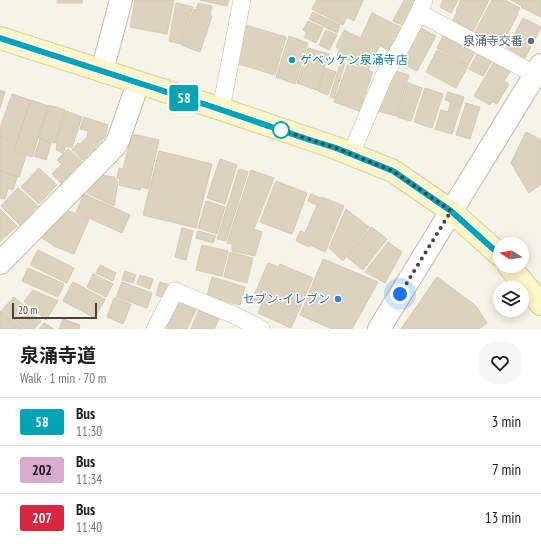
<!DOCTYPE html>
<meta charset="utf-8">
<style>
body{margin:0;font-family:"PT Sans Narrow","Noto Sans JP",sans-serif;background:#f6f6f6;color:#202124;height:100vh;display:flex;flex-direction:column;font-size:15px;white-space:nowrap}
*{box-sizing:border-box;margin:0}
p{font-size:13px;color:#757577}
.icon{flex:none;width:22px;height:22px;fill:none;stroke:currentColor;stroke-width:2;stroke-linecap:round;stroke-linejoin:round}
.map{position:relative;height:329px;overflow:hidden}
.details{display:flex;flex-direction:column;background:#fff;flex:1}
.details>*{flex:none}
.badge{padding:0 8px;border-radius:3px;font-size:14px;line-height:26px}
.needle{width:26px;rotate:281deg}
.buttons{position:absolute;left:493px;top:237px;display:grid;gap:8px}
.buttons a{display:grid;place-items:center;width:36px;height:36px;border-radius:50%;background:#fff;box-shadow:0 2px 10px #0003;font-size:20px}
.scale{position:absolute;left:12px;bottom:10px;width:85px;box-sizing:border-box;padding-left:4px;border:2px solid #4b4436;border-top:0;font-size:11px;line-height:14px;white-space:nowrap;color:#4b4436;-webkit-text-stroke:3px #fff;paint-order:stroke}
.you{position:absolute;width:20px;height:20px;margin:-10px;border:3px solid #fff;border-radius:50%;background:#1a73e8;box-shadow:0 0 0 6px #1a73e833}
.map>.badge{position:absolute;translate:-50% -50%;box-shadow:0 0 0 2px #fff}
.round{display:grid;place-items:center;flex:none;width:42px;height:42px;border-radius:16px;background:#f6f6f6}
.headline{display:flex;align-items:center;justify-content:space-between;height:68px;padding:0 20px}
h1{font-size:19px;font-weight:700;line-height:30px}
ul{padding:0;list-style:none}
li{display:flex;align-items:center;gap:12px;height:48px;padding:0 20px;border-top:1px solid #e0e0e0}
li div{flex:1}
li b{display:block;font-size:15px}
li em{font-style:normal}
li .badge{min-width:44px;font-weight:700;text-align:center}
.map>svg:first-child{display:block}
</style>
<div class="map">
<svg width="541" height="329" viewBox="0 0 541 329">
<rect width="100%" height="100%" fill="#f6f3e8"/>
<g fill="#dcd3bf" stroke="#d5c9af">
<rect x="57" y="0" width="25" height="3"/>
<polygon points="135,0 174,0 167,34 130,27"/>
<polygon points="200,0 229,0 227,6"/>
<polygon points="317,0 363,0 354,21 347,17 343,25 312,9"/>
<polygon points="404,0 422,0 409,28 393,21"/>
<polygon points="443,0 458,0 451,13 440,7"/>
<polygon points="461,0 489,0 473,31 453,20 457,12 456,11"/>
<polygon points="492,0 495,1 495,0 505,0 520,8 517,13 518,14 500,48 474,34"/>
<polygon points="511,0 541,0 541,17 521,7 522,6"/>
<polygon points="176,3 193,7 180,44 169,41"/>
<polygon points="198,3 212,6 210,15 212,16 200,52 181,45 194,9 196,10"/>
<polygon points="313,12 340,25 337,33 309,19"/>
<polygon points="372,13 402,28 391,51 361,37"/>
<polygon points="523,18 541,27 525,58 507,48"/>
<polygon points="308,21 323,28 316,43 304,37 307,32 303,30"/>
<polygon points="246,25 286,37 275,75 235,63"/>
<polygon points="421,28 436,36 417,71 398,61 413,34 417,36"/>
<polygon points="326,30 337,35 329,50 319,45"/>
<polygon points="344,30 379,47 368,70 337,55 340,49 336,47"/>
<polygon points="289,36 308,43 295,84 276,77"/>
<polygon points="443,36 475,52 468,65 437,48"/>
<polygon points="308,48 329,54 317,90 297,83"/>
<polygon points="437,50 468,66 456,88 426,72"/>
<polygon points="478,53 492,61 483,76 469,69"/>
<polygon points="341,61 345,63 334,98 330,97"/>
<polygon points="494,62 510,72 504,81 509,84 497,104 492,102 490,105 474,96"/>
<polygon points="348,64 373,72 359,111 334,102"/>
<polygon points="325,68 336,72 328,95 318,91"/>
<polygon points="392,70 409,75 396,116 378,111"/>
<polygon points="408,83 422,88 411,121 397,117"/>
<polygon points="425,88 443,94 432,128 414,122"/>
<polygon points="0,90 5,92 0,108"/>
<polygon points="448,92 464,97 452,134 435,129 441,110 448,112 451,102 445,100"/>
<polygon points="12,94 30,100 17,142 0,136 0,128"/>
<polygon points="31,100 48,106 32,157 14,151"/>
<polygon points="466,103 480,107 470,139 456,135"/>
<polygon points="49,105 65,110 55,143 39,138"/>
<polygon points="66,111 82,117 72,148 66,146 63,153 56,150 57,144 56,143"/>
<polygon points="84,117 108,125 105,137 83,160 72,150 78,143 80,144 87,137 88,131 80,129"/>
<polygon points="526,132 541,140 541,184 529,193 511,163"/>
<polygon points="132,134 159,140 148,189 141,187 140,190 119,185 120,179 117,178 119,168 123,169"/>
<polygon points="0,137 16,143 13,152 26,156 19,177 0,170"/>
<polygon points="40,139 51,143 46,160 34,156"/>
<polygon points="68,149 82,161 61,183 52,174 62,164 57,160"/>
<polygon points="159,151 212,164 196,228 143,215"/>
<polygon points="220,159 237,165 225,204 207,198"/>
<polygon points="39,168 57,185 39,204 21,187"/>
<polygon points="239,169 248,172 226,241 217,239"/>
<polygon points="251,170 274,178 254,229 262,232 255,256 232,251 232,244 227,243"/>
<polygon points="0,171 17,177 13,190 8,188 5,199 0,198"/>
<polygon points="102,175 114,177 118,182 114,206 87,193"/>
<polygon points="276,181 307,193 292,234 260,222"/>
<polygon points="18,188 38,206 20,225 1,206"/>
<polygon points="84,194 130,215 122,233 76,212"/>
<polygon points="311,194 320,198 321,197 344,206 325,252 310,245 309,247 296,241 300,231 305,233 317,205 308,201"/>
<polygon points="206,201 225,207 217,234 198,228"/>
<polygon points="0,209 17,226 0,242"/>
<polygon points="346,209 369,227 343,261 329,248"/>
<polygon points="69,211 89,219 74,254 54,246 41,237"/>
<polygon points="371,227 387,239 363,270 347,257"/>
<polygon points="182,228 193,231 186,260 175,257"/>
<polygon points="198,231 216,236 213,243 196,238"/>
<polygon points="388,242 402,252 385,283 365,272"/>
<polygon points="202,245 228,251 222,276 196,270"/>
<polygon points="38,250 74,268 67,283 30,265"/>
<polygon points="230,252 253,258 247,283 224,277"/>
<polygon points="323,259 378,282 352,329 332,329 300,315"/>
<polygon points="268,263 278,267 280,264 313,278 291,328 258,313 262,304 252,300"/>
<polygon points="100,265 116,273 113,281 96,273"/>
<polygon points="28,268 64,284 58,297 22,281"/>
<polygon points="125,271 136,275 133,283 122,280"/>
<polygon points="93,274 113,284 106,297 87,287"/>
<polygon points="140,275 153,279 150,289 137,284"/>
<polygon points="212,277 245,287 240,305 207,296"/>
<polygon points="437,277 476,306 487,323 479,329 401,329"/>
<polygon points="73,282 105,299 95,318 63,301"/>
<polygon points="122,282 152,293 147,308 116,297"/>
<polygon points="160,282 173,286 169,299 156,295"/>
<polygon points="33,290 58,301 46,320 24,301"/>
<polygon points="176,295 198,305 187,329 159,329"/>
<polygon points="14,297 41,321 34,329 25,329 3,309"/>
<polygon points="114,298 131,304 123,324 107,317"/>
<polygon points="2,310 23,329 2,329 0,328 0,312"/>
<polygon points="199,310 219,319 214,329 191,329"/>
<polygon points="63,319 80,325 79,329 59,329"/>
<polygon points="44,323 54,329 39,329"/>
</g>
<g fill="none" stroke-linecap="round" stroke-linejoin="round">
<g stroke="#c3bcaa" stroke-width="18">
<g id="service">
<polyline points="419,13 536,75"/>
<polyline points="221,109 242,0"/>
<polyline points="351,154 384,76 402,45 419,13 424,0"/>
<polyline points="155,329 175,291 234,315 261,329"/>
</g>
</g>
<g stroke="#c3bcaa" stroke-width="24">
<g id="minor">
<polyline points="102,71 121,0"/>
<polyline points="0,263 115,146 119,138 138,83"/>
<polyline points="379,329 541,65"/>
</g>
</g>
<g stroke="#dbce93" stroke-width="24">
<g id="secondary">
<polyline points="0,38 221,109 336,148 393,171 451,211 500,255"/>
<polyline points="509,266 541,304"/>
</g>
</g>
<use href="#service" stroke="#fff" stroke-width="17"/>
<use href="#minor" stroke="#fff" stroke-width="22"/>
<use href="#secondary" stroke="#fff6c9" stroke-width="22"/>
</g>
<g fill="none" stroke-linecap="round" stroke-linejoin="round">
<g stroke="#fff" stroke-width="9">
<polyline id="line" points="0,38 207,105 307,139 336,148 393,171 451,211 500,255"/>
</g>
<use href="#line" stroke="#00a3b4" stroke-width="6"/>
<polyline stroke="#4b4436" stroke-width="4" stroke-dasharray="0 7.2" points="281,130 278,129 336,148 393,171 451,211 400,294"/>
</g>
<circle fill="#5c6f8a" stroke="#fff" stroke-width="1.5" cx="531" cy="41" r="4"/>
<circle fill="#0f9aa8" stroke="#fff" stroke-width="1.5" cx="292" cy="60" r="4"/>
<circle fill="#fff" stroke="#00a3b4" stroke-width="2" cx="281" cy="130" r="8"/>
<circle fill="#3f7fe0" stroke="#fff" stroke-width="1.5" cx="338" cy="299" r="4"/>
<g text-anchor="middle" stroke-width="3" stroke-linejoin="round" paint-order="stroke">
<g font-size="12" fill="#4e5e75" stroke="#fff" text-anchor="end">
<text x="523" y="45">泉涌寺交番</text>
</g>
<g font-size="12" fill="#0d838f" stroke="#fff" text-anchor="start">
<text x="300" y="64">ゲベッケン泉涌寺店</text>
</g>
<g font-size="12" fill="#366cbe" stroke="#fff" text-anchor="end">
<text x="330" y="303">セブン-イレブン</text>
</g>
</g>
</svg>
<div class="buttons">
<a><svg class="needle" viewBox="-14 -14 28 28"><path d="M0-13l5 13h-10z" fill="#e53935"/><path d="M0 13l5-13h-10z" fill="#757577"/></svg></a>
<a><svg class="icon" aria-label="layers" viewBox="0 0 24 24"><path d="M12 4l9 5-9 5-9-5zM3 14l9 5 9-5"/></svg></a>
</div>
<div class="scale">20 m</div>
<div class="you" style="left:400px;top:294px"></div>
<b class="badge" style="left:184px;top:98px;background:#00a3b4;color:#fff">58</b>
</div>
<section class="details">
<div class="headline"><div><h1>泉涌寺道</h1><p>Walk · 1 min · 70 m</p></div><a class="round"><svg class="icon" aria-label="heart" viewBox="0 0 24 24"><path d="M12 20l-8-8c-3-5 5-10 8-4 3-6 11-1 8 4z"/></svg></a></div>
<ul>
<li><span class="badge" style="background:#00a3b4;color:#fff">58</span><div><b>Bus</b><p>11:30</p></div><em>3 min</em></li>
<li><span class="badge" style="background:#d8abce;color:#111">202</span><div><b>Bus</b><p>11:34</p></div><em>7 min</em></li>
<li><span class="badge" style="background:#d7263d;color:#fff">207</span><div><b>Bus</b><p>11:40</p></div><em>13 min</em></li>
</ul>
</section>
